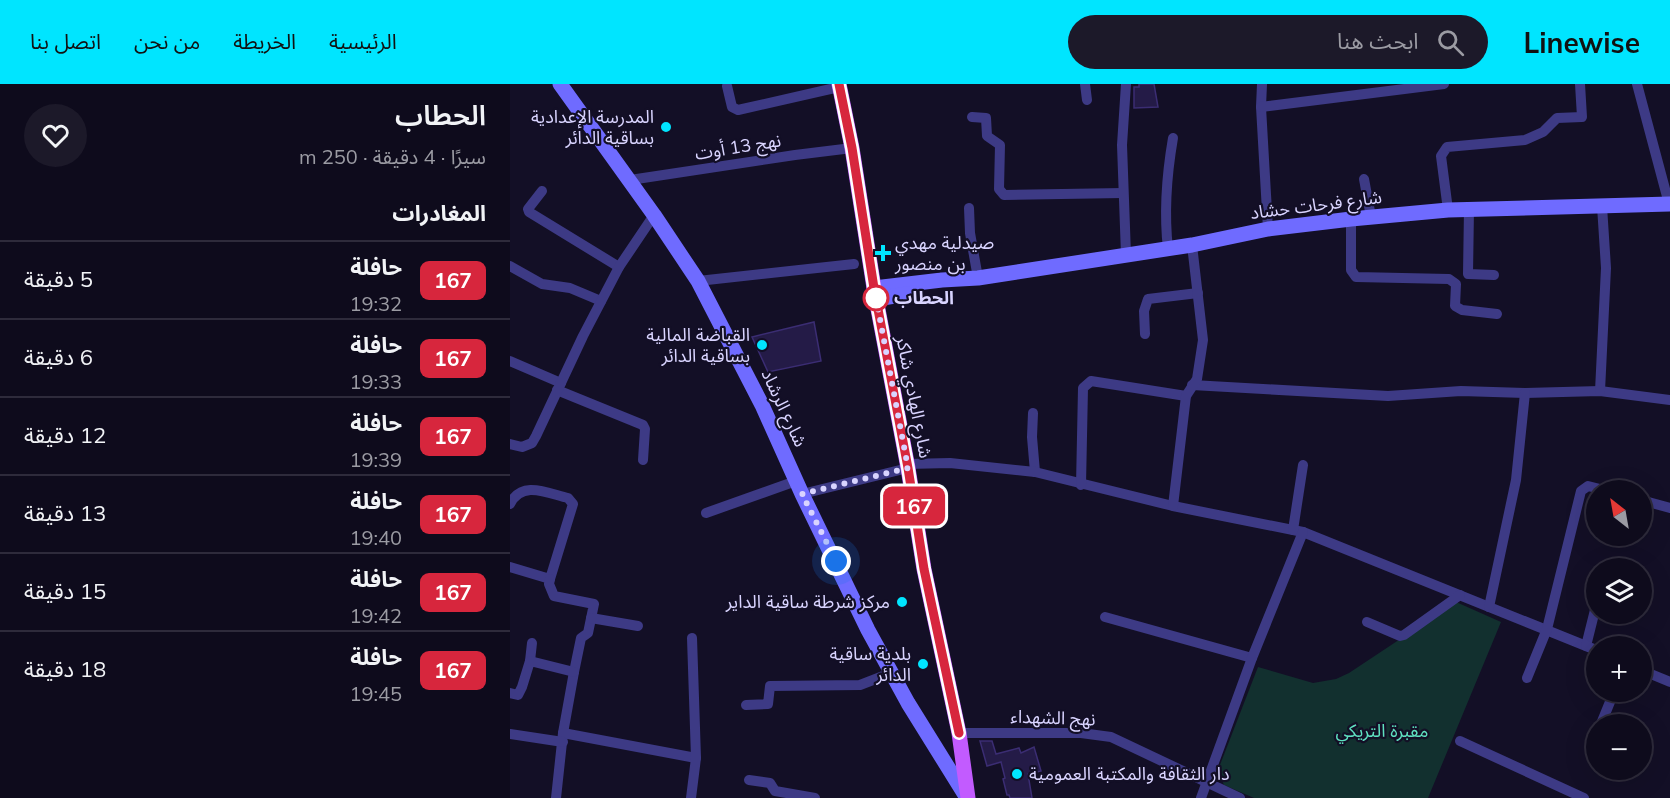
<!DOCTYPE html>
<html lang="ar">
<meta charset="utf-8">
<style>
body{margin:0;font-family:Mulish,"Noto Sans Arabic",sans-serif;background:#1c1929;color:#f1f3f6;direction:rtl;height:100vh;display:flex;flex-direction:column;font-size:22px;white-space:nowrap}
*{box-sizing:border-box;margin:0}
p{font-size:20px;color:#9b9ba3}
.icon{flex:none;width:33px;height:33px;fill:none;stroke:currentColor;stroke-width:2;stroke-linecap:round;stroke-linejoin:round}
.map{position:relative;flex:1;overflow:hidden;direction:ltr}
.sheet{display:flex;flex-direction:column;background:#0e0b1c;width:510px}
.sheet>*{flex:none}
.badge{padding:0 12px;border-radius:9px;font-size:21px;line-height:39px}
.needle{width:39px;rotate:329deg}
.fabs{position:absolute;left:1076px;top:396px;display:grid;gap:12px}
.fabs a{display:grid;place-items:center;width:66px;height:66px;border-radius:50%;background:#0e0b1c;box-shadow:0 6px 24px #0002,0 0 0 2px #2e2b3b;font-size:30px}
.you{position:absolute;width:30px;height:30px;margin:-15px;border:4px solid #fff;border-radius:50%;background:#1a73e8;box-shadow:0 0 0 9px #1a73e833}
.map>.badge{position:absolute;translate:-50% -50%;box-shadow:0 0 0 3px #fff}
h2{padding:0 24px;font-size:22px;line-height:54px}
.round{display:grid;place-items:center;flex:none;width:63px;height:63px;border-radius:32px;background:#1c1929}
.summary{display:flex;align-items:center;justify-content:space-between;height:102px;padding:0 24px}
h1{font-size:28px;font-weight:600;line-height:45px}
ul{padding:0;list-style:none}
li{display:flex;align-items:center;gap:18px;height:78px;padding:0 24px;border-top:2px solid #2e2b3b}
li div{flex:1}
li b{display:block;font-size:22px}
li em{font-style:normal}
li .badge{min-width:66px;font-weight:700;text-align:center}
header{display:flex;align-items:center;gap:36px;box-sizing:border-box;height:84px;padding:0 30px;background:#00e5ff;color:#111}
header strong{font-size:28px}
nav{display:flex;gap:33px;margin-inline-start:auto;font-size:21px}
.search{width:420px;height:54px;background:#1c1929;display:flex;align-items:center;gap:15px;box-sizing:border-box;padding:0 21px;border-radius:33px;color:#9b9ba3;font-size:22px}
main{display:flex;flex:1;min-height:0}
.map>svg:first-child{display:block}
</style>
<header>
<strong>Linewise</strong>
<div class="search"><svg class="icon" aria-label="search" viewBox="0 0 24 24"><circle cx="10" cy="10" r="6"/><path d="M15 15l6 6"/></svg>ابحث هنا</div>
<nav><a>الرئيسية</a><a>الخريطة</a><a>من نحن</a><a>اتصل بنا</a></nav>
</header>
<main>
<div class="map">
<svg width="1160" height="714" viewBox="0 0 1160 714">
<rect width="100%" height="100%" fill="#130f26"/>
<polygon fill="#12302f" points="946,518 991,538 918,714 744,714 714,701 708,686 748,583 803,599 826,595 839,589"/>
<g fill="#241b47" stroke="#3b2d73" stroke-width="1.5">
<polygon points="629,0 644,0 648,23 624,24 624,3 629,3"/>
<polygon points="304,238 311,277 258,288 242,253"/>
<polygon points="470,657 482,657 486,670 509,664 511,669 524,663 531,687 518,690 522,714 500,714 499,711 497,711 493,695 495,694 491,678 477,682"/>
</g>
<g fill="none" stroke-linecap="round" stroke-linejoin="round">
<g stroke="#3d3a85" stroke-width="10">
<polyline points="575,0 577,16"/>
<polyline points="752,0 751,23 758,145"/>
<polyline points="1127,0 1159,120"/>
<polyline points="217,2 222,23 228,26 329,3"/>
<polyline points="751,23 934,0"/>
<polyline points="462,33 476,34 477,52 490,61 489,105 494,111 613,109"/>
<polyline points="854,95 861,133"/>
<polyline points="120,96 285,71 342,64"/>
<polyline points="32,107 18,125 19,128 109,183"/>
<polyline points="459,124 460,149 468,194"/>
<polyline points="959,125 958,190 984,191"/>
<polyline points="938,126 931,72 937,63 1015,56 1033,48 1047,34 1072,33 1070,0"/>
<polyline points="841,135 841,186 846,193 939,195 946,200 945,222 952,226 987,230"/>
<path d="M658,165C654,130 657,89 663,54"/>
<polyline points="616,171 612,61 616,0"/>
<polyline points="0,182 32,200 60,204 91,217"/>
<polyline points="188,197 344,180"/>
<polyline points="635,250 634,227 638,215 688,209"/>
<polyline points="0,277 51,299"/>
<polyline points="682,301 878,312 951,307 1015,309 1090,307 1160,316"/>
<polyline points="47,306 133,341 135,345 133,376"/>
<polyline points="1090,307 1096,184 1092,122"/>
<polyline points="523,329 522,353 525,388"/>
<polyline points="0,360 12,363 22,359 26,352 73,252 109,183 144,131"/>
<polyline points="397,380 440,379 525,388 663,422 793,448 1086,566"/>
<polyline points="571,401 573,304 581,297 676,312"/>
<polyline points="292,410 398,384"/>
<polyline points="1131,416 1160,424"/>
<path d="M0,420C12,396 37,409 58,414L63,420L40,495L0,483"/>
<polyline points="663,422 676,312 687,295 693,256 682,161"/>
<polyline points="196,429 286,397"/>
<polyline points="783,446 793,381"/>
<polyline points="40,495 39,500 44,512 84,520 78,549 71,554 64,588 53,649 46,714"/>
<polyline points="979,523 1006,396 1015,309"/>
<polyline points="595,533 742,574"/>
<polyline points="81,534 128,542"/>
<polyline points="857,538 890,552 894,551 950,511"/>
<polyline points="1076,562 1086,522"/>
<polyline points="20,577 22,559"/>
<polyline points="1131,586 1160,598"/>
<polyline points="1017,594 1037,545 1071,407 1078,402 1094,406"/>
<polyline points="0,609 8,611 12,603 20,577 64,588"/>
<polyline points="236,621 258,620 260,602 350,601 381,589"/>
<polyline points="1091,640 1104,608"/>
<polyline points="53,649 186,674"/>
<polyline points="449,649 571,649 601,653 730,714"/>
<polyline points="0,650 53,658"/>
<polyline points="950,657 1074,714"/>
<polyline points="1084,661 1086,655"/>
<polyline points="239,696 260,699 265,707 305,714"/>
<polyline points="181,714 186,674 182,554"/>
<polyline points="691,714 742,574 793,448"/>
</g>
<g stroke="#6f6bff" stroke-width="15">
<polyline points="50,0 144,131 188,197 252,321 292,410 358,546 398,619 457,714"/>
<polyline points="364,204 432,196 468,194 682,161 758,145 841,135 938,126 1160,120"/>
<polyline points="366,215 404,209"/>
</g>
<polyline stroke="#c25bff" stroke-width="15" points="329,0 342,64 364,204 398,384 414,485 449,649 458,714"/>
</g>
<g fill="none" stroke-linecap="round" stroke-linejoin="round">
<g stroke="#fff" stroke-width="14">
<polyline id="line" points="329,0 342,64 364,204 398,384 414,485 449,649"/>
</g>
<use href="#line" stroke="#d7263d" stroke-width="9"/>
<polyline stroke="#d9d4ff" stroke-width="6" stroke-dasharray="0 10.8" points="326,477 292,410 398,384 366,214"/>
</g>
<g fill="#00e5ff" stroke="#130f26" stroke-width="2">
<circle cx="156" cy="43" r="6"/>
<path d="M370 160h6v6h6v6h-6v6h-6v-6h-6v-6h6z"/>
<circle cx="252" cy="261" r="6"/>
<circle cx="392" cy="518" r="6"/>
<circle cx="413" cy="580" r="6"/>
<circle cx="507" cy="690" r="6"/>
</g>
<circle fill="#fff" stroke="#d7263d" stroke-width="3" cx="366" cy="214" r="12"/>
<g text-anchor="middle" stroke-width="4.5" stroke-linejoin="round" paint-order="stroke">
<g font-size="18" fill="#d9d4ff" stroke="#130f26" text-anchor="end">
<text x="144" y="39">المدرسة الإعدادية<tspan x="144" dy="21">بساقية الدائر</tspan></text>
<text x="385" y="165" text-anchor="start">صيدلية مهدي<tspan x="385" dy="21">بن منصور</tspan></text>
<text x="240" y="257">القباضة المالية<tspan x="240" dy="21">بساقية الدائر</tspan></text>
<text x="380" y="524">مركز شرطة ساقية الداير</text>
<text x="401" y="576">بلدية ساقية<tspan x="401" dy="21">الدائر</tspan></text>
<text x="519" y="696" text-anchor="start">دار الثقافة والمكتبة العمومية</text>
</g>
<g font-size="18" fill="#d9d4ff" stroke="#130f26">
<text transform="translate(228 63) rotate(-9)" y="6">نهج 13 أوت</text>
<text transform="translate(806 121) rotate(-7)" y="6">شارع فرحات حشاد</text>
<text transform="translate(404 313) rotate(79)" y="6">شارع الهادي شاكر</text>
<text transform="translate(274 324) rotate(65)" y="6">شارع الرشاد</text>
<text transform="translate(543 634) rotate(2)" y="6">نهج الشهداء</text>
</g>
<g font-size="18" font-weight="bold" fill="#d9d4ff" stroke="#130f26" text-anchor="start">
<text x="384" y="220">الحطاب</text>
</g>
<g font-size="18" fill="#5fe0c0" stroke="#130f26">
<text x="872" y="653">مقبرة التريكي</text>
</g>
</g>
</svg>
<div class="fabs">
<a><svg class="needle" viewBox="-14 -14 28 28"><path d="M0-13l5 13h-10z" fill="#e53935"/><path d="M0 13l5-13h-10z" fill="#9b9ba3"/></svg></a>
<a><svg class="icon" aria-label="layers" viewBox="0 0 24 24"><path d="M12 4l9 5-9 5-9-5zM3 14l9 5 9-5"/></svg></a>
<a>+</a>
<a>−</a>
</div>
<div class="you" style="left:326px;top:477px"></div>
<b class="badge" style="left:404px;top:422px;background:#d7263d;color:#fff">167</b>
</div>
<section class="sheet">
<div class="summary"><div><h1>الحطاب</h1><p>سيرًا · 4 دقيقة · 250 m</p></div><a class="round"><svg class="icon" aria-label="heart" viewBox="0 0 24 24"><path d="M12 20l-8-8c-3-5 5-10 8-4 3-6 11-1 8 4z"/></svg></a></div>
<h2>المغادرات</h2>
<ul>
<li><span class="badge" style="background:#d7263d;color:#fff">167</span><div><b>حافلة</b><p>19:32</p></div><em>5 دقيقة</em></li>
<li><span class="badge" style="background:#d7263d;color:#fff">167</span><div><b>حافلة</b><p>19:33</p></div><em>6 دقيقة</em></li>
<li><span class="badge" style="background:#d7263d;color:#fff">167</span><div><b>حافلة</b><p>19:39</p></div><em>12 دقيقة</em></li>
<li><span class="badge" style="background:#d7263d;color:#fff">167</span><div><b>حافلة</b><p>19:40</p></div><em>13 دقيقة</em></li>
<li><span class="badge" style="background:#d7263d;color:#fff">167</span><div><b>حافلة</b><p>19:42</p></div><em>15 دقيقة</em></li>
<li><span class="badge" style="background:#d7263d;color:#fff">167</span><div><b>حافلة</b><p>19:45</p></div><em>18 دقيقة</em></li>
</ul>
</section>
</main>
